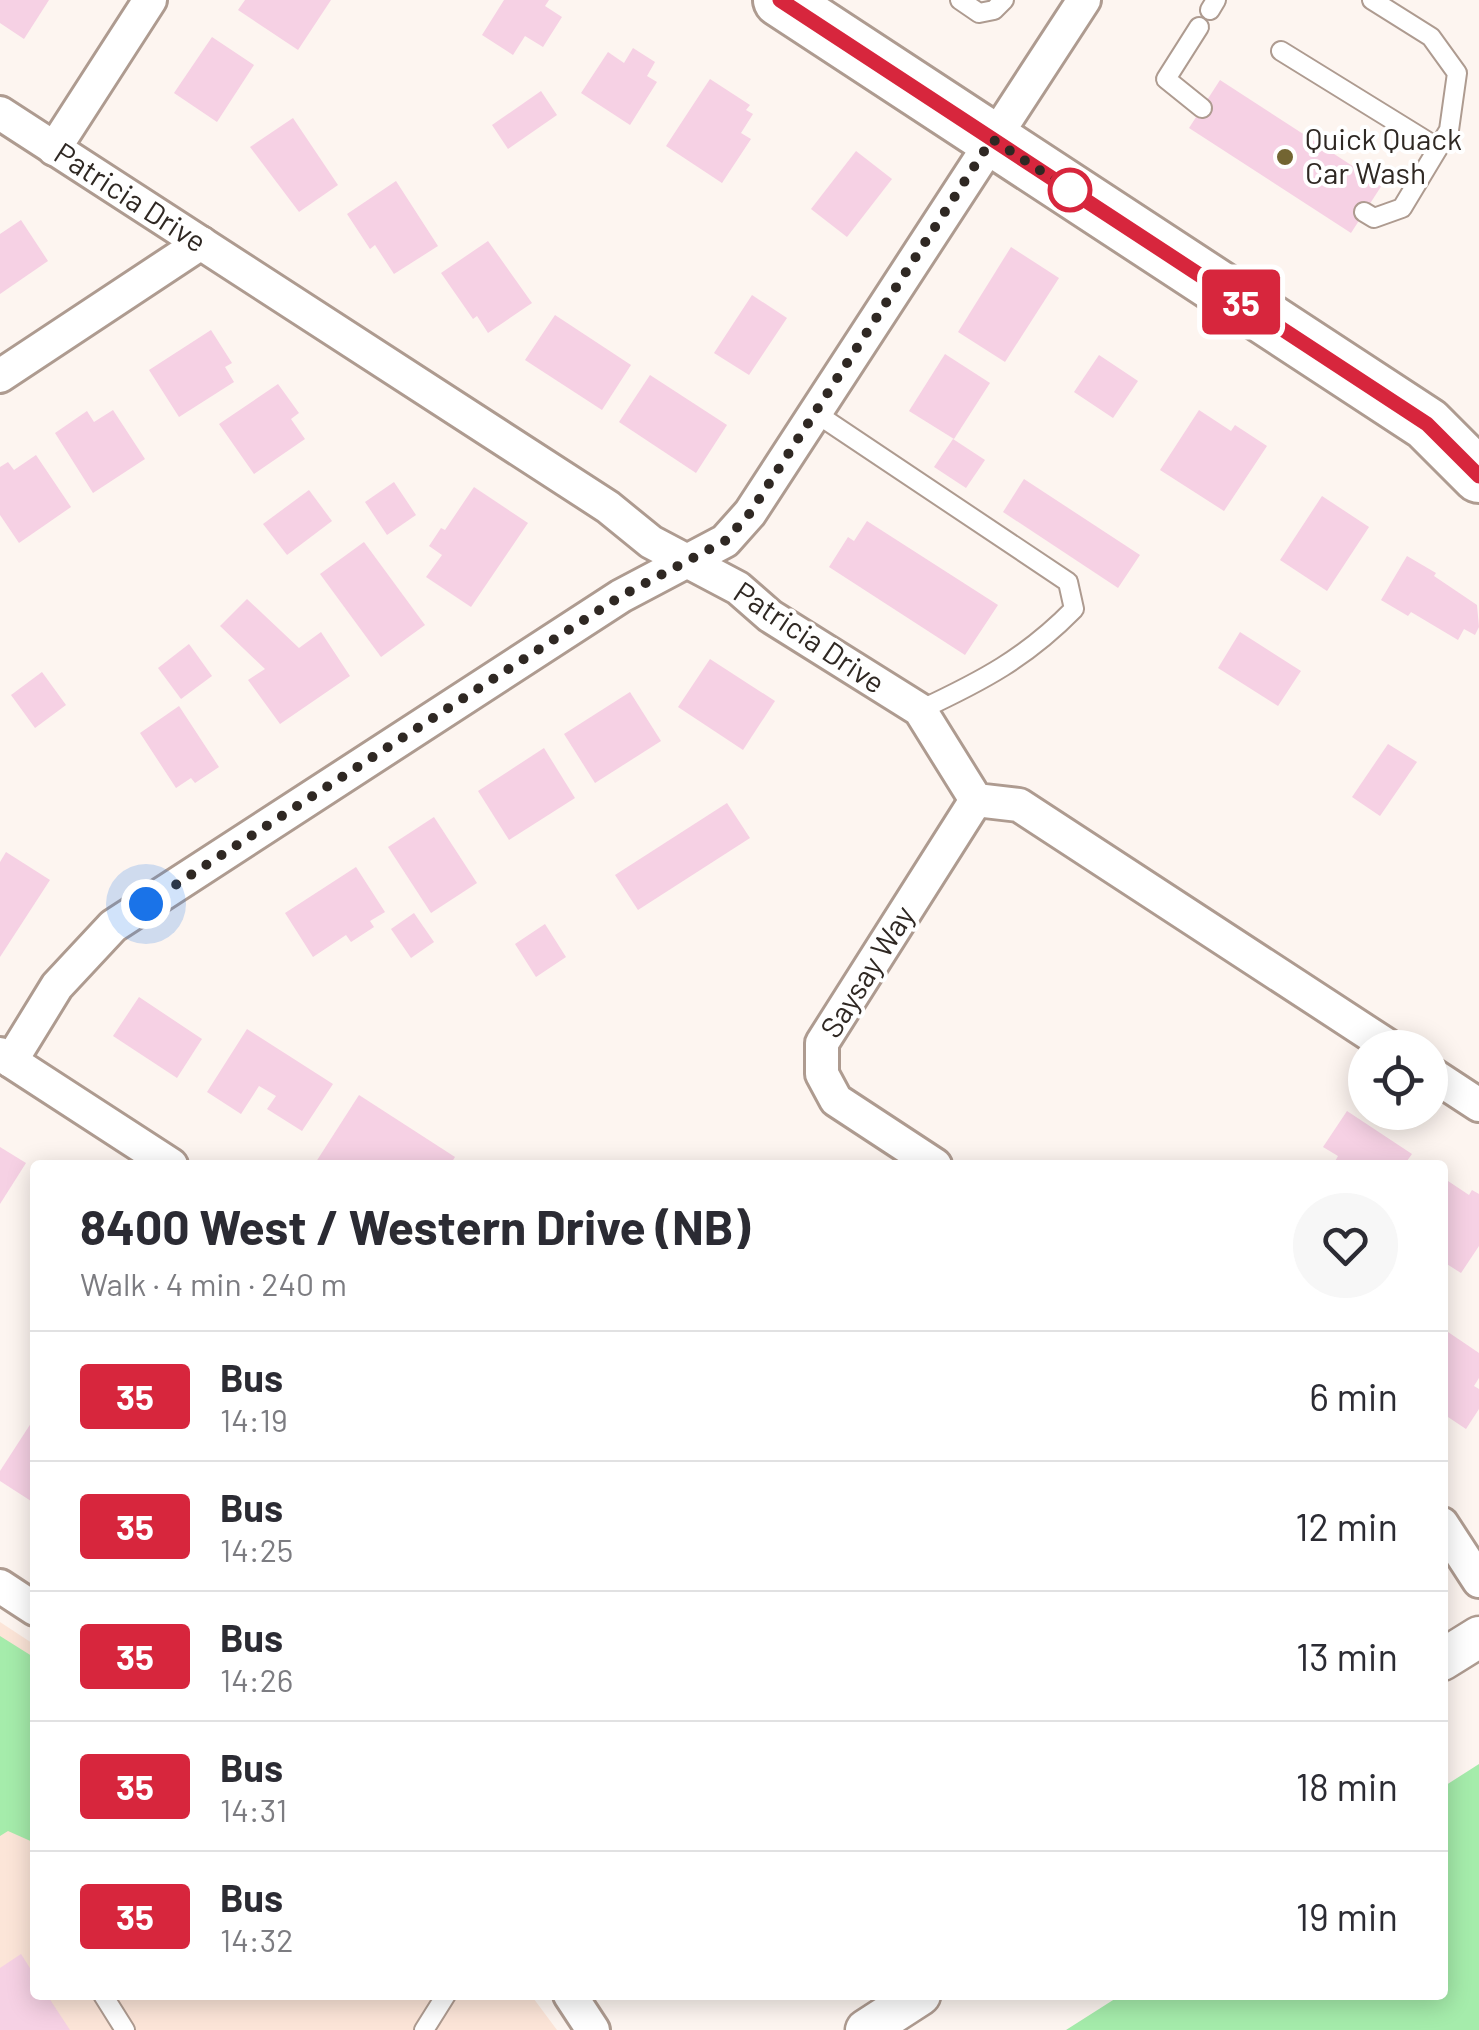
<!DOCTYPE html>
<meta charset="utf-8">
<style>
body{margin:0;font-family:Barlow,sans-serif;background:#f7f7f7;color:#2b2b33;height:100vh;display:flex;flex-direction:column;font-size:38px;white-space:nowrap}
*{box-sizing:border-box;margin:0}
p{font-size:32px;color:#7c7c81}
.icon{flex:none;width:55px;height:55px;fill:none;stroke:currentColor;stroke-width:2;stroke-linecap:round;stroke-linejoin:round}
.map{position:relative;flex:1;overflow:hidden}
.panel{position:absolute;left:30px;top:1160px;width:1418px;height:840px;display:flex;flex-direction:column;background:#fff;border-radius:10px;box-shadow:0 5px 25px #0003}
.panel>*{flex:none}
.badge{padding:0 20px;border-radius:8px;font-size:35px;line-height:65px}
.fabs{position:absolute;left:1348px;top:1030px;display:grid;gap:20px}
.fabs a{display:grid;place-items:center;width:100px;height:100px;border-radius:50%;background:#fff;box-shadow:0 5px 25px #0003;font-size:50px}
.you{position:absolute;width:50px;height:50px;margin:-25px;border:8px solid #fff;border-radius:50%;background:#1a73e8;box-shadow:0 0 0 15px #1a73e833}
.map>.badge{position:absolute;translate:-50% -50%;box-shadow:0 0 0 5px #fff}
.round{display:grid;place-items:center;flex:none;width:105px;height:105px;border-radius:52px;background:#f7f7f7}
.summary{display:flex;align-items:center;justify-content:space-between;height:170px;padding:0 50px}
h1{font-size:48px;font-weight:700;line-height:75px}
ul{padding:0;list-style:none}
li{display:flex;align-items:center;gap:30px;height:130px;padding:0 50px;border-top:2px solid #e1e1e2}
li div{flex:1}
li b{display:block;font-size:38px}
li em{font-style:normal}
li .badge{min-width:110px;font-weight:700;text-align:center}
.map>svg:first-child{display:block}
</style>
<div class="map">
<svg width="1479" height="2030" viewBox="0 0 1479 2030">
<rect width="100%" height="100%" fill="#fdf5f0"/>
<polygon fill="#fce5d8" points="0,1622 35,1645 35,1995 531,1995 557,2030 0,2030"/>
<g fill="#a5ecab">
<polygon points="0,1636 35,1658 35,1843 8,1831 0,1836"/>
<polygon points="1479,1764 1479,2030 1066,2030 1121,1995 1442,1995 1443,1787"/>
</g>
<g fill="#f6d1e4">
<polygon points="0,0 49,0 24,39 0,23"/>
<polygon points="245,0 331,0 298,50 238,10"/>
<polygon points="504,0 549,0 545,6 562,17 543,47 525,36 513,55 482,35"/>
<polygon points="212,37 254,65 217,122 174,93"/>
<polygon points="633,48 655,62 647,76 657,82 630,125 581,93 608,52 624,63"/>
<polygon points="710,79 750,105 746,110 753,114 741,133 751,139 722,183 666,146"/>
<polygon points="1220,80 1382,185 1351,233 1189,128"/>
<polygon points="541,91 557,115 508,149 492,125"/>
<polygon points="293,118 338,185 299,212 250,147"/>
<polygon points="856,151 892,179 847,237 811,209"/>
<polygon points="396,181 438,246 394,274 375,245 370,249 347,214"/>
<polygon points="21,220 48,261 0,294 0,234"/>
<polygon points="488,241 532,303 488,333 477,316 473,319 441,273"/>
<polygon points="1011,247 1059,278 1005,362 958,332"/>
<polygon points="752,295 787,318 749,375 714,353"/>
<polygon points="555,315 631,365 602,410 525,360"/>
<polygon points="211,330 232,363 225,367 234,382 179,417 149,370"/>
<polygon points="945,354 990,383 954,439 909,411"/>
<polygon points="1099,355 1138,381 1113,418 1074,392"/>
<polygon points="650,375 727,425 696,473 619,422"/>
<polygon points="278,384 299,413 291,419 305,439 254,474 219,424"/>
<polygon points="113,410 145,459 93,493 55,433 87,411 94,422"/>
<polygon points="1199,410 1231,431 1235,425 1267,446 1224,511 1160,470"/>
<polygon points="953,439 985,460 966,488 934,467"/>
<polygon points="36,455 71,507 19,543 0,515 0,467 8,462 14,470"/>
<polygon points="1024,479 1140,555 1118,588 1003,512"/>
<polygon points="394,482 416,515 387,535 365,502"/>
<polygon points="474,487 528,523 471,607 426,577 442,555 429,546 441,528 445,530"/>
<polygon points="309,490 332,521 287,555 263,524"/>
<polygon points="1322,496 1369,527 1327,591 1280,560"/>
<polygon points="867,521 998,605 965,655 829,567 848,537 854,541"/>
<polygon points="364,542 425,625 381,657 320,574"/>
<polygon points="1407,556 1436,573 1434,576 1477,605 1479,627 1475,635 1464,629 1458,640 1411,612 1408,616 1381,600"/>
<polygon points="247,599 299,648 321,632 350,676 280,724 248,680 265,669 220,626"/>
<polygon points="1240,632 1301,671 1278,706 1218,668"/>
<polygon points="189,644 212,676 181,699 158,668"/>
<polygon points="710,659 775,701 743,750 678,707"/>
<polygon points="42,672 66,705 35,728 11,695"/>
<polygon points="630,692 661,741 595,783 564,734"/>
<polygon points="179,706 219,767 195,783 191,778 176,788 140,733"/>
<polygon points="1388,744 1417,762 1380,816 1352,797"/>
<polygon points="544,748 575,798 509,840 478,791"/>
<polygon points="727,803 750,838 638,910 615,875"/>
<polygon points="434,817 477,883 431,913 388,847"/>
<polygon points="6,852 50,880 0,957 0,862"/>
<polygon points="356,867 385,912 370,921 374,927 351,942 346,935 313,957 285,913"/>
<polygon points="414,913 434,942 411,958 391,929"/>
<polygon points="545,924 566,957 536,977 515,944"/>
<polygon points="139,997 202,1039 177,1078 113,1036"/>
<polygon points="247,1029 333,1084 302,1131 267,1109 276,1096 259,1086 241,1114 207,1092"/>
<polygon points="359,1095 455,1157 450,1165 314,1165"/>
<polygon points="1347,1111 1412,1154 1404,1165 1333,1165 1338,1156 1323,1147"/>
<polygon points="0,1147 26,1163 0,1204"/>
<polygon points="1448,1181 1469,1195 1472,1190 1479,1194 1479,1246 1461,1273 1442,1261 1442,1191"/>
<polygon points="1448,1332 1479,1353 1479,1378 1474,1386 1479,1389 1479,1409 1466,1429 1442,1413 1442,1340"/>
<polygon points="35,1417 35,1495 31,1501 0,1481 0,1471"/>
<polygon points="21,1954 35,1976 35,1995 47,1995 70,2030 0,2030 0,1968"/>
</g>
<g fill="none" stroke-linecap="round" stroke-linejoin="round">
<g stroke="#ae9b90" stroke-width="22">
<g id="service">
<polyline points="960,0 979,13 994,10 1004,0"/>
<polyline points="1210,10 1216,0"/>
<polyline points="1199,27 1166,79 1202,108"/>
<polyline points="1281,51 1438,148"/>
<polyline points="1364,212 1374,218 1402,208 1449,130 1457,73 1431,37 1372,0"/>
<path d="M814,412L1068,582L1074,609C1026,658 982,681 920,710"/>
<polyline points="103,1995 125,2030"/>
<polyline points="424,2030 446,1995"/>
</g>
</g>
<g stroke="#ae9b90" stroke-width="38">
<g id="minor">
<polyline points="0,113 608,507 651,542 738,588 770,616 920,710 976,800 1019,805 1391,1048"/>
<polyline points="54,149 150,0"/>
<polyline points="0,376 201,243"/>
<polyline points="0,1054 171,1165"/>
<polyline points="11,1061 57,986 113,926 621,596 725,541 750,513 1084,0"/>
<polyline points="1430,1073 1479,1105"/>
<polyline points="935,1165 836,1100 822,1074 822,1043 976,800"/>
<polyline points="1442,1524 1479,1581"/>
<polyline points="0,1586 35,1609"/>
<polyline points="570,1995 593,2030"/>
</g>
</g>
<g stroke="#ae9b90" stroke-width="45">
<g id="tertiary">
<polyline points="1442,1660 1479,1637"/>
<polyline points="866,2030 920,1995"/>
</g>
</g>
<g stroke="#ae9b90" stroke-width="58">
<polyline id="primary" points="780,0 1427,424 1479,476"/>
</g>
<use href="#service" stroke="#fff" stroke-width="18"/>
<use href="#minor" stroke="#fff" stroke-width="32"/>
<use href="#tertiary" stroke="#fff" stroke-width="40"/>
<use href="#primary" stroke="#fff" stroke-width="52"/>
</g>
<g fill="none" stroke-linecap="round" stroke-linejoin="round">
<g stroke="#fff" stroke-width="22">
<polyline id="line" points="780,0 1427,424 1479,476"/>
</g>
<use href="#line" stroke="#d7263d" stroke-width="15"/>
<polyline stroke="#2f2823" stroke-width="10" stroke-dasharray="0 18" points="146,904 621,596 725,541 750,513 992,139 1070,190"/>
</g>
<circle fill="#736532" stroke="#fff" stroke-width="4" cx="1285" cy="157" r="10"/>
<circle fill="#fff" stroke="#d7263d" stroke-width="5" cx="1070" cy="190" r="20"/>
<g text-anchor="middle" stroke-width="8" stroke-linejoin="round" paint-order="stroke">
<g font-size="30" fill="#2f2823" stroke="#fff" text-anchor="start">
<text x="1305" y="150">Quick Quack<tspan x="1305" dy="34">Car Wash</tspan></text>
</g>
<g font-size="30" fill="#2f2823" stroke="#fff">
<text transform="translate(130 198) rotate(33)" y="10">Patricia Drive</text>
<text transform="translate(809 638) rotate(34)" y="10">Patricia Drive</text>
<text transform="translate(868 972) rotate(-58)" y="10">Saysay Way</text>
</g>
</g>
</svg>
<div class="fabs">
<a><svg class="icon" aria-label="locate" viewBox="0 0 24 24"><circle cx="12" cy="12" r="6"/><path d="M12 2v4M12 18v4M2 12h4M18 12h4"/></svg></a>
</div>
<div class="you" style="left:146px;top:904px"></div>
<b class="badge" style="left:1241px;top:302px;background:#d7263d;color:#fff">35</b>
<section class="panel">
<div class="summary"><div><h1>8400 West / Western Drive (NB)</h1><p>Walk · 4 min · 240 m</p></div><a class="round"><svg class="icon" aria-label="heart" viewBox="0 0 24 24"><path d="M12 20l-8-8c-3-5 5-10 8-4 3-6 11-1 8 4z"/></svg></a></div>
<ul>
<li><span class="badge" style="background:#d7263d;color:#fff">35</span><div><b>Bus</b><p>14:19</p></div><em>6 min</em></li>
<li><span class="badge" style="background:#d7263d;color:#fff">35</span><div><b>Bus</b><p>14:25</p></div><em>12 min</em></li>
<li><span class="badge" style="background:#d7263d;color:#fff">35</span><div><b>Bus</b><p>14:26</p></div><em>13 min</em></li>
<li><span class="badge" style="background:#d7263d;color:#fff">35</span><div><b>Bus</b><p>14:31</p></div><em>18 min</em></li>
<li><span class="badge" style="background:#d7263d;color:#fff">35</span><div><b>Bus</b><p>14:32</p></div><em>19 min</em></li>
</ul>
</section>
</div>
